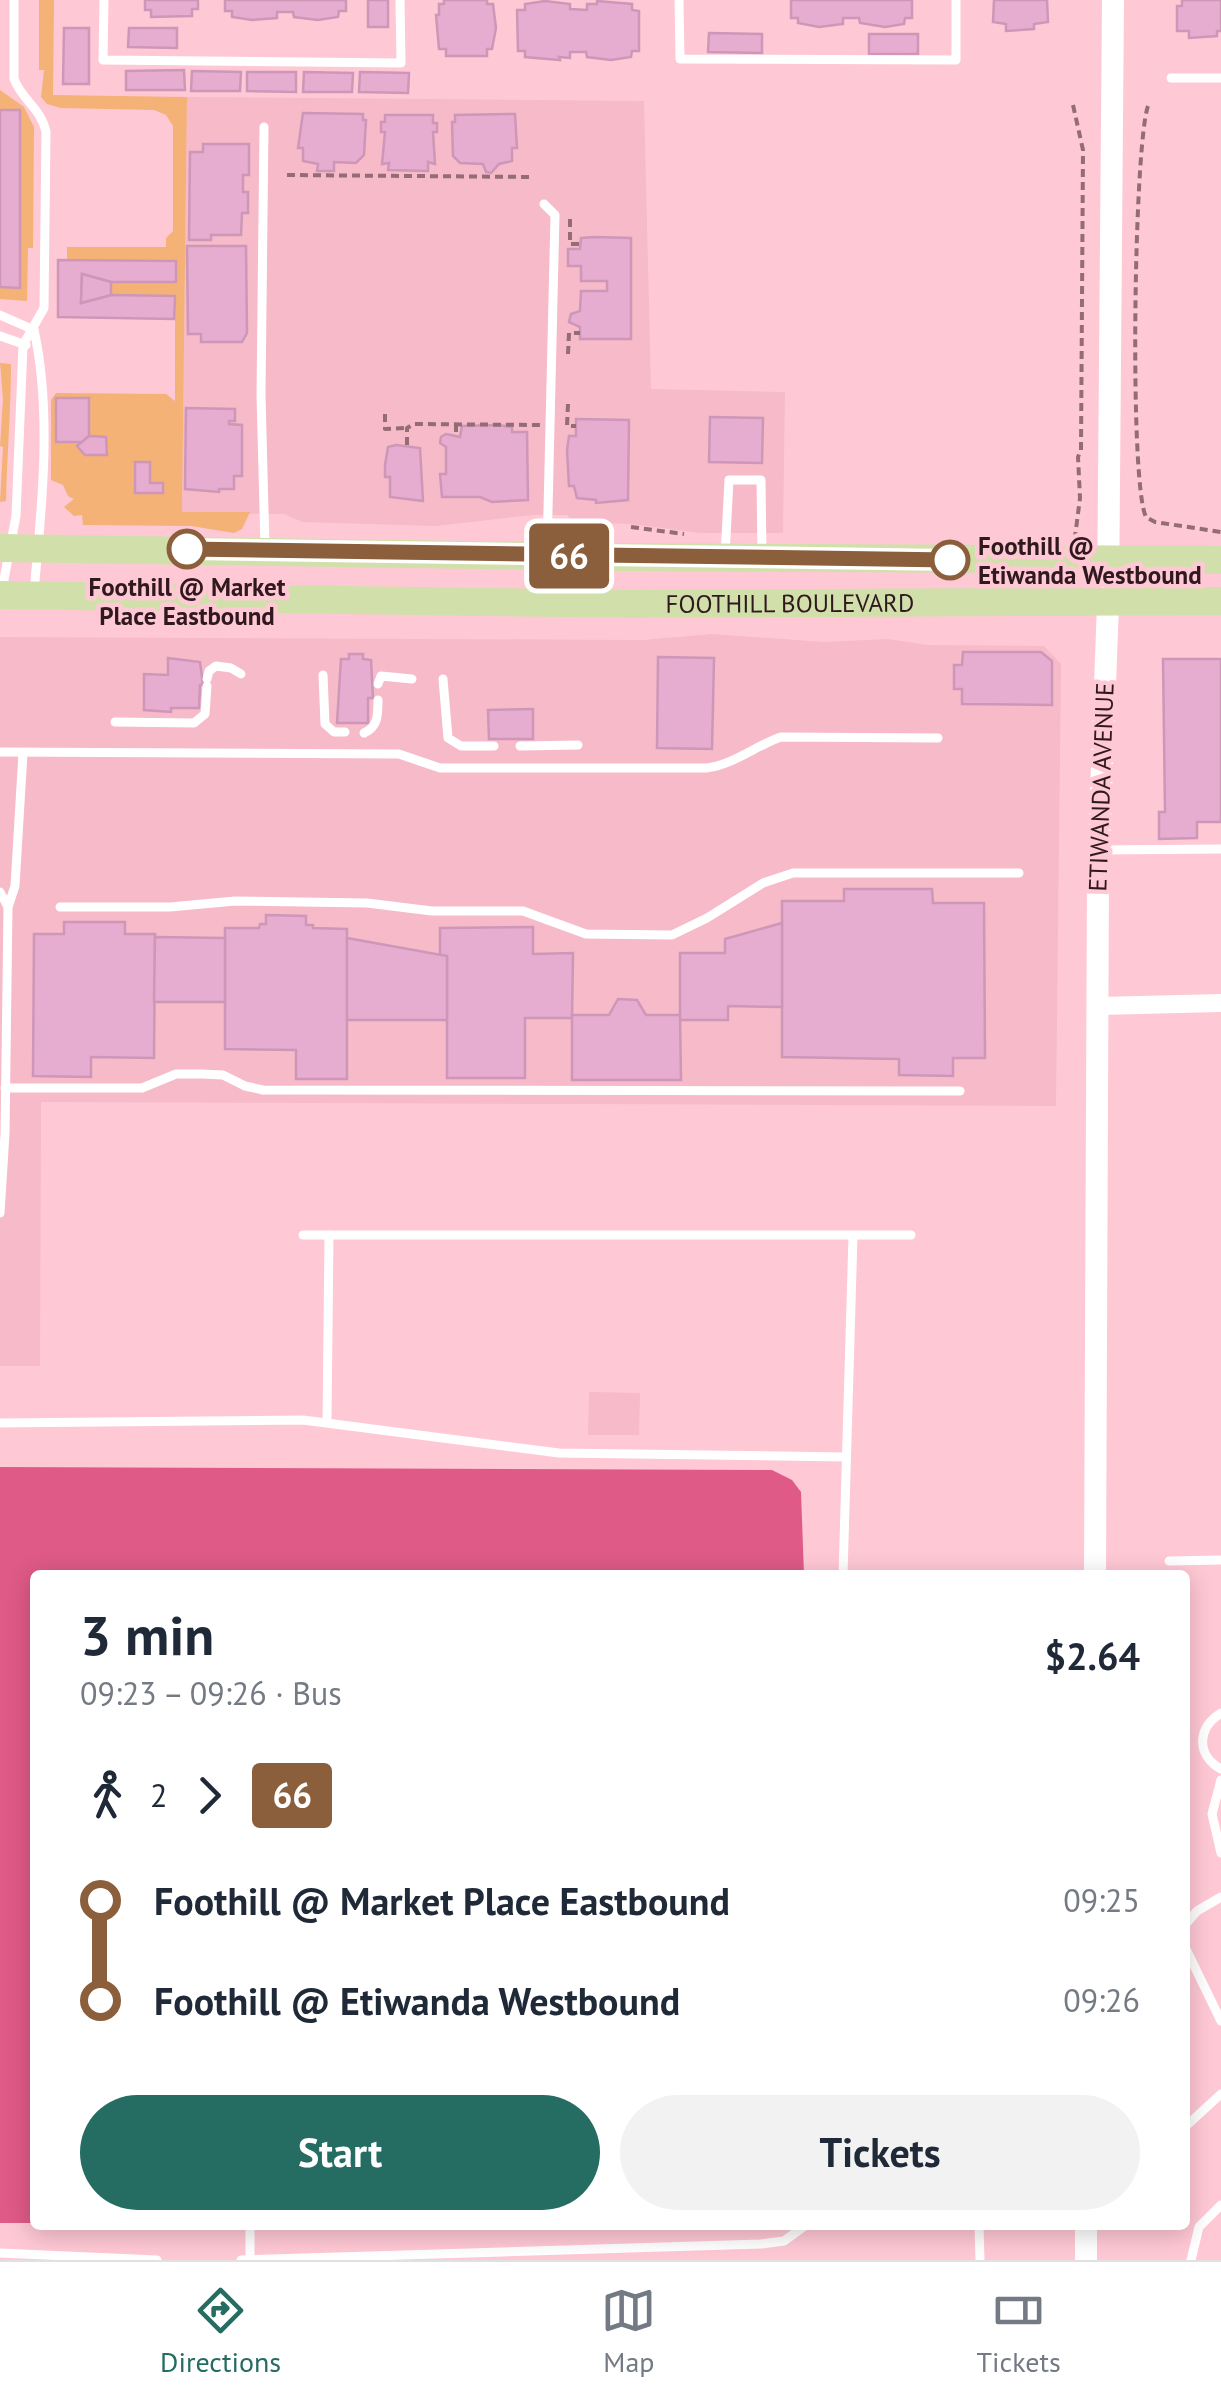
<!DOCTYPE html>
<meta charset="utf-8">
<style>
body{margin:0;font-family:"PT Sans",sans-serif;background:#f2f2f3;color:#1f2937;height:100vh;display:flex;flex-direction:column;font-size:38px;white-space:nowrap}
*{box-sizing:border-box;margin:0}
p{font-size:32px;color:#747a83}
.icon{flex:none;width:55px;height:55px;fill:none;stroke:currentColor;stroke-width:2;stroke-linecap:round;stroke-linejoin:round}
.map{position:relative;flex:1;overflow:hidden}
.side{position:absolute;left:30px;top:1570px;width:1160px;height:660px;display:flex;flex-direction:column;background:#fff;border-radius:10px;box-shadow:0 5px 25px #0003}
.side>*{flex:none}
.badge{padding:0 20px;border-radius:8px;font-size:35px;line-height:65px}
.map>.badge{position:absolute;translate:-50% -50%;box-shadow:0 0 0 5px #fff}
.legs{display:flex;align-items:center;gap:15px;height:110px;padding:0 50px;font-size:32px}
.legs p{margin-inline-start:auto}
.overview{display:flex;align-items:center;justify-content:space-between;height:170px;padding:0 50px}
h1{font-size:55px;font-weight:700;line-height:75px}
.action{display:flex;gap:20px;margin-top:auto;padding:20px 50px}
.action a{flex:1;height:115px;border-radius:60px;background:#256c62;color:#fff;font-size:40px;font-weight:700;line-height:115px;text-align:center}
.action a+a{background:#f2f2f3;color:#1f2937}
ul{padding:0 50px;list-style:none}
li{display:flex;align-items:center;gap:35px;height:100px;font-size:38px}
li i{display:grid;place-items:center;width:15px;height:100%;margin:0 12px;background:currentColor}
li i::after{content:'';width:25px;height:25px;margin:-12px;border:8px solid;border-radius:50%;background:#fff}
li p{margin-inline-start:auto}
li:first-child i{background:linear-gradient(#0000 50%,currentColor 0)}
li:last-child i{background:linear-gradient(currentColor 50%,#0000 0)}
.menu{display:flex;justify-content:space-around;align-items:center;height:140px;border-top:2px solid #e0e1e3;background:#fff;font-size:28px;color:#747a83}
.menu a{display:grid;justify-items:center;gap:5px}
.menu .selected{color:#256c62}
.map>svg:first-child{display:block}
</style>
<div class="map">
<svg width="1221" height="2260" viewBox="0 0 1221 2260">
<rect width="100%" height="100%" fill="#ffc8d5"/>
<g fill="#f6bac9">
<polygon points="187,97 644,101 651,389 785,392 783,533 700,533 632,524 573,522 567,515 532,515 436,526 302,522 284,514 182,513"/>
<polygon points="712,634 824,642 888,639 928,645 1044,646 1061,664 1056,1106 41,1102 40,1366 0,1366 0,637 643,640"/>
<polygon points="589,1392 640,1393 639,1435 588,1435"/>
</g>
<g fill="#f4b277">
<polygon points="39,0 54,0 53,95 187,97 182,512 250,512 242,529 234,533 191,526 83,525 82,515 74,516 64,507 74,499 68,496 63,485 51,480 51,400 56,393 166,394 175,401 175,296 111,295 111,282 176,281 176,262 67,260 67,247 166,247 166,238 173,231 173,126 166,115 154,110 61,108 47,104 41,97 44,70 39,70"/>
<polygon points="0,90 24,107 34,127 33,248 28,248 27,301 0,299 0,287 20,287 20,111 0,110"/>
<path d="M0,363L11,364C11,410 7,454 6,501L0,502L3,447L0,446L3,399Z"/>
</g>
<polygon fill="#df5a87" points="0,1467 772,1470 792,1480 801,1492 804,1575 35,1575 35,2223 0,2223"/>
<g fill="#e6add0" stroke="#ce97b8" stroke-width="2.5">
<polygon points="145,0 198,0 198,9 192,9 192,16 151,17 151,10 145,10"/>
<polygon points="225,0 346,0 346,11 339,11 338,17 318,20 294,17 293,12 277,12 277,18 252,20 232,17 232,11 225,11"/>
<rect x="368" y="0" width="20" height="27"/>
<polygon points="444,0 487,0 487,4 493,4 496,28 492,49 487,49 487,56 446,56 446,49 439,49 436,15 439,15 439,4 444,4"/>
<polygon points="791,0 912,0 912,18 905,18 904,24 885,27 860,23 859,18 843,18 843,24 819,27 798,23 798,18 791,18"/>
<polygon points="994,0 1047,0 1048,22 1034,24 1034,29 1006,31 1006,24 993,22"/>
<polygon points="1182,0 1221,0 1221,31 1217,31 1217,36 1189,38 1189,31 1177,31 1177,6 1182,6"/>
<polygon points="545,1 570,4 570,9 587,10 587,4 597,4 597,1 632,4 632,10 639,11 639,51 632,51 631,57 611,60 587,57 586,52 570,52 570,58 559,57 560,60 525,57 525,51 518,51 517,10 525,10 525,4"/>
<polygon points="64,28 89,28 89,84 63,84"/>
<polygon points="129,28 177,28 177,48 128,47"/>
<polygon points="709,33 762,34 762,53 708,52"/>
<rect x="869" y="34" width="49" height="20"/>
<polygon points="184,70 185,90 126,90 126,71"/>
<polygon points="192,71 241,72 240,91 191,91"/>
<polygon points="247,72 296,72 296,92 247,91"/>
<polygon points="304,72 353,73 352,92 303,92"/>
<polygon points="360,72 409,73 408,93 359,92"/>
<polygon points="0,110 20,110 20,288 0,287"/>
<polygon points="303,113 363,114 363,120 366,120 364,155 356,163 334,162 334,171 317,171 318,164 303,161 303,148 298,148"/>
<polygon points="515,114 517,148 512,148 512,161 499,164 491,173 486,172 483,164 460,163 453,156 452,122 455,122 455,115"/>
<polygon points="385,115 433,115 433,123 437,123 437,132 433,132 435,164 428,162 428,171 388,170 389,163 382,164 385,132 381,132 381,122 385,122"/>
<polygon points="203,144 249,144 249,175 243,175 243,192 248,192 248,213 242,213 241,235 211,235 211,240 189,240 190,152 203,152"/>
<polygon points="596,237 631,238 631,339 580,339 580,327 569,322 571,314 580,311 581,291 607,291 607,281 581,281 581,266 568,266 568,249 580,249 581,238"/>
<polygon points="187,246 246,246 247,333 242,342 201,342 201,334 188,334"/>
<polygon points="58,260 176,261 176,282 111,282 82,274 81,303 111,295 175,296 174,319 58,317"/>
<polygon points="82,274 111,282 111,295 81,303"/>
<polygon points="56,398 89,398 89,436 82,442 56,442"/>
<polygon points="186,408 235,409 235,421 229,421 229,424 242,425 242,476 234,476 234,489 219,489 219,492 185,489"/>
<polygon points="710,417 763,418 762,463 709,462"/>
<polygon points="576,419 629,420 628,500 596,503 596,500 577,498 574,486 569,486 567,450 569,436 576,436"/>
<polygon points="498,425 512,427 512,432 527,432 528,500 492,502 480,497 442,497 440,474 446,474 446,447 440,443 441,437 446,434 460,437 462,426"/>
<polygon points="89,436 106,437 107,455 85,455 77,446"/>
<polygon points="396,445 420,448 423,501 390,497 390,477 385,477 385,465 388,447"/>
<polygon points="135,462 150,462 150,483 163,483 163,493 135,493"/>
<polygon points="963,652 1041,652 1052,661 1052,705 962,704 962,689 954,689 954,665 962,665"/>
<polygon points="349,654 363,654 363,659 371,660 373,698 368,698 368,723 337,723 341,659 349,659"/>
<polygon points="658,657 714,658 712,749 657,748"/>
<polygon points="168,658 200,662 203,685 200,685 199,708 171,708 171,712 144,710 144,674 168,675"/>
<polygon points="1163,659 1221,659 1221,822 1197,822 1197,838 1159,839 1159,812 1165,812"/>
<polygon points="533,709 533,739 489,739 488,710"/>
<polygon points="844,889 932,889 933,903 984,903 985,1058 953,1058 953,1076 899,1075 899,1059 782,1057 782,901 844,901"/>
<polygon points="266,915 306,916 306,925 313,925 313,928 347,929 347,1079 296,1079 296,1050 225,1049 225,928 259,928 260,924 266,924"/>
<polygon points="64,922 125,922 125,934 155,934 154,1058 91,1057 91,1077 33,1076 34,934 64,934"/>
<polygon points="782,923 782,1007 728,1006 728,1020 680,1020 680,953 725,953 725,939"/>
<polygon points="533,927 533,954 573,953 572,1018 525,1018 525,1078 447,1078 447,956 440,956 440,928"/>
<polygon points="155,937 225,938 225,1002 154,1002"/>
<polygon points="347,938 447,956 447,1020 347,1020"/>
<polygon points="618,999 637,1000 646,1015 680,1015 681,1080 572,1080 572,1015 609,1015"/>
</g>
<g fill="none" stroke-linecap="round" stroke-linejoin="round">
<g stroke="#936c76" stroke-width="4" stroke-dasharray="8 5" stroke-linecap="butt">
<polyline points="1073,105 1083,150 1081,450 1078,457 1080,498 1075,537"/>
<path d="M1148,106C1134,145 1129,483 1146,517L1155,522L1221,532"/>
<polyline points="287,175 534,177"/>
<polyline points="570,219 570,244 580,244"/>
<polyline points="568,354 569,333 580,333"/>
<polyline points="568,404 567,426 576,426"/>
<polyline points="385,414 385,429 406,428"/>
<polyline points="456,424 456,437"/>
<polyline points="407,445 407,428 414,424 540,425"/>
<polyline points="631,527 684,534"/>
</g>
<g stroke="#fff" stroke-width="9">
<polyline points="104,0 103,60 401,63 400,0"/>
<polyline points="679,0 680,59 956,60 956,0"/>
<polyline points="1171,78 1221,78"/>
<polyline points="264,127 261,396 265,547"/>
<polyline points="544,204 555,215 547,552"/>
<polyline points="0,315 34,330"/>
<polyline points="0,336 26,345"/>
<polyline points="725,556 729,480 761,480 762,556"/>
<path d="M2,590L16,516L23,345L44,308L46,132C41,108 22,100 14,79V0"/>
<path d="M34,591C42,508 52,411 34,330"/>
<polyline points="323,675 325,724 334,732 345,732"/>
<polyline points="207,679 209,671 216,666 231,668 241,674"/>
<polyline points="443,679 448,738 461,746 494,746"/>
<polyline points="378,684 381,676 412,679"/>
<polyline points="115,722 194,723 205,714 207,686"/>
<path d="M364,733C378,727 378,715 378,700"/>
<polyline points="520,746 578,745"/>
<path d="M0,752L399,754L440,768H706C733,765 755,746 781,737L938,738"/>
<polyline points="1099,850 1221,849"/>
<polyline points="0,892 8,907"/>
<polyline points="60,907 170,907 235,901 367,903 432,911 523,911 586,934 672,935 707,918 763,883 793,873 1019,873"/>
<polyline points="5,1088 142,1088 176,1074 202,1074 223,1075 245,1086 263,1090 960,1091"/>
<polyline points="0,1213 5,1134 8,907 15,886 23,753"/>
<polyline points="303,1235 911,1235"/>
<polyline points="327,1422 329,1235"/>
<polyline points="0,1423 303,1420 559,1453 846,1457"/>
<polyline points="1169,1561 1221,1560"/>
<polyline points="843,1575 853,1236"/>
<path d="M1221,1713C1197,1728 1196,1755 1221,1769"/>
<polyline points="1221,1780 1212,1814 1221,1853"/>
<polyline points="1185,1925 1197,1911 1221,1897"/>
<polyline points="1185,1947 1221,2021"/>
<polyline points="1185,2127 1221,2094"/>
<polyline points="250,2225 250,2260"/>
<polyline points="979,2225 980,2260"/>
<polyline points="0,2253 157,2260"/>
<polyline points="241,2260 761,2244 784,2241 806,2225"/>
<polyline points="1191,2260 1199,2227 1221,2205"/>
</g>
<polyline stroke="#fff" stroke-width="18" points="1098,1006 1221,1003"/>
<g stroke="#fff" stroke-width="22">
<polyline points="1095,1575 1098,873 1108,604 1113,0"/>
<polyline points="1086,2260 1086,2225"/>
</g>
<g stroke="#d1e0aa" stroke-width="28">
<polyline points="0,548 622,557 1221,560"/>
<path id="s1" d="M0,595L630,604L1221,601"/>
</g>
</g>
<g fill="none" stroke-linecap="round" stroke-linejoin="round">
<g stroke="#fff" stroke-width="22">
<polyline id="line-1" points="187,549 950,560"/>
</g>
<use href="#line-1" stroke="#8b5e3c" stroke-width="15"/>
</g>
<g fill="#fff" stroke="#8b5e3c" stroke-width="5">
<circle cx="187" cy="549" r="18"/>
<circle cx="950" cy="560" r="18"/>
</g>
<g text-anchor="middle" stroke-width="9" stroke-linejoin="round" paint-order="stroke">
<g font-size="25" font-weight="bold" fill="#30181f" stroke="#ffc8d5" text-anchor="start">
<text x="978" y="555">Foothill @<tspan x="978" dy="29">Etiwanda Westbound</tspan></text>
<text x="187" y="596" text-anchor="middle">Foothill @ Market<tspan x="187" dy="29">Place Eastbound</tspan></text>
</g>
<g font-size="25" fill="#30181f" stroke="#ffc8d5">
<text dy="9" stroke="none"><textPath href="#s1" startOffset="790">FOOTHILL BOULEVARD</textPath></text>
<text transform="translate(1101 787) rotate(-88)" y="9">ETIWANDA AVENUE</text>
</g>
</g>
</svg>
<b class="badge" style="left:569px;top:556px;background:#8b5e3c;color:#fff">66</b>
<section class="side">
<div class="overview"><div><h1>3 min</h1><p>09:23 – 09:26 · Bus</p></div><b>$2.64</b></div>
<div class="legs"><svg class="icon" aria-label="walk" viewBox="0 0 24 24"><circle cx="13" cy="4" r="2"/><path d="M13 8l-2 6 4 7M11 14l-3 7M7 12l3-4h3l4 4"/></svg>2<svg class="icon" aria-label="forward" viewBox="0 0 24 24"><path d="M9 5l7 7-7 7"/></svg><b class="badge" style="background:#8b5e3c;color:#fff">66</b></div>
<ul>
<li><i style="color:#8b5e3c"></i><b>Foothill @ Market Place Eastbound</b><p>09:25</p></li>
<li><i style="color:#8b5e3c"></i><b>Foothill @ Etiwanda Westbound</b><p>09:26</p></li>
</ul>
<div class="action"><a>Start</a><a>Tickets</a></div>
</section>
</div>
<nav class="menu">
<a class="selected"><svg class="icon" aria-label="directions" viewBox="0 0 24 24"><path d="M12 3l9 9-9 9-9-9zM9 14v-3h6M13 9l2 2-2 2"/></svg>Directions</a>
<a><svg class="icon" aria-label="map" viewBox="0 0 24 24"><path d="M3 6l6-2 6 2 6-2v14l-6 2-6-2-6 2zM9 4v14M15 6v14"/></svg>Map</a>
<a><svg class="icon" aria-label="tickets" viewBox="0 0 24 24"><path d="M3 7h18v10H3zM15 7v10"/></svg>Tickets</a>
</nav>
